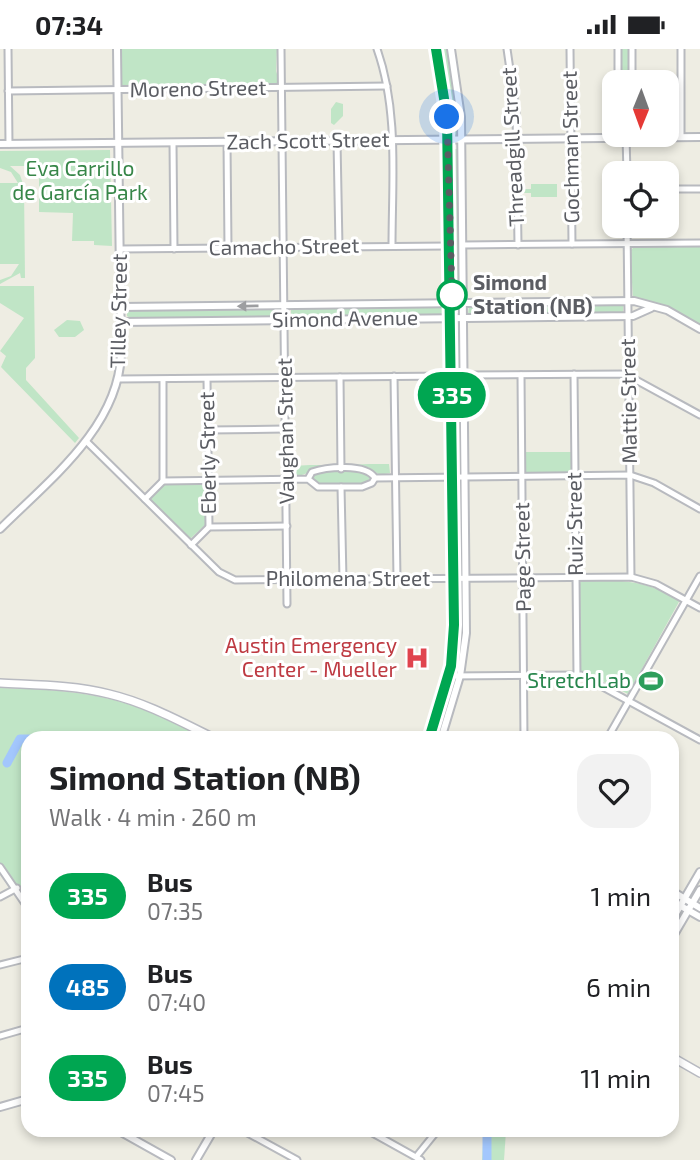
<!DOCTYPE html>
<meta charset="utf-8">
<style>
body{margin:0;font-family:"Exo 2",sans-serif;background:#f2f2f2;color:#202124;height:100vh;display:flex;flex-direction:column;font-size:26px;white-space:nowrap}
*{box-sizing:border-box;margin:0}
p{font-size:23px;color:#757577}
.icon{flex:none;width:38px;height:38px;fill:none;stroke:currentColor;stroke-width:2;stroke-linecap:round;stroke-linejoin:round}
.map{position:relative;flex:1;overflow:hidden}
.drawer{position:absolute;left:21px;top:682px;width:658px;height:406px;display:flex;flex-direction:column;background:#fff;border-radius:21px;box-shadow:0 4px 10px #0003}
.drawer>*{flex:none}
.badge{padding:0 14px;border-radius:23px;font-size:24px;line-height:46px}
.needle{width:46px;rotate:181deg}
.controls{position:absolute;left:602px;top:21px;display:grid;gap:14px}
.controls a{display:grid;place-items:center;width:77px;height:77px;border-radius:14px;background:#fff;box-shadow:0 4px 10px #0003;font-size:35px}
.you{position:absolute;width:35px;height:35px;margin:-18px;border:5px solid #fff;border-radius:50%;background:#1a73e8;box-shadow:0 0 0 10px #1a73e833}
.map>.badge{position:absolute;translate:-50% -50%;box-shadow:0 0 0 4px #fff}
.round{display:grid;place-items:center;flex:none;width:74px;height:74px;border-radius:21px;background:#f2f2f2}
.head{display:flex;align-items:center;justify-content:space-between;height:119px;padding:0 28px}
h1{font-size:33px;font-weight:700;line-height:52px}
ul{padding:0;list-style:none}
li{display:flex;align-items:center;gap:21px;height:91px;padding:0 28px}
li div{flex:1}
li b{display:block;font-size:26px}
li em{font-style:normal}
li .badge{min-width:77px;font-weight:700;text-align:center}
.status{display:flex;justify-content:space-between;align-items:center;height:49px;padding:0 35px;background:#fff;direction:ltr}
.status svg{height:19px;fill:currentColor}
.map>svg:first-child{display:block}
</style>
<div class="status"><b>07:34</b><svg viewBox="0 0 49 12"><path d="M0 12V9h3v3zM5 12V6h3v6zM10 12V3h3v9zM15 12V0h3v12zM26 1h20v11H26zM47 4h2v5h-2z"/></svg></div>
<div class="map">
<svg width="700" height="1111" viewBox="0 0 700 1111">
<rect width="100%" height="100%" fill="#eeede3"/>
<g fill="#c0e5c6">
<polygon points="120,0 277,0 276,22 279,31 276,36 122,37"/>
<polygon points="439,0 448,0 459,63 457,87 453,85 452,58"/>
<polygon points="620,0 630,0 631,33 621,33"/>
<polygon points="336,53 343,55 343,67 334,76 331,74 331,60"/>
<polygon points="451,100 457,100 458,251 454,249"/>
<polygon points="110,101 112,197 94,196 94,192 72,192 73,164 39,163 39,117 10,117 20,126 24,138 25,229 21,229 20,224 0,235 0,231 11,227 19,215 0,215 0,134 18,134 11,123 0,119 0,102"/>
<polygon points="531,135 557,135 557,148 531,148 531,144 524,144 524,140 531,140"/>
<polygon points="635,197 700,198 700,276 668,258 633,249 630,202"/>
<polygon points="0,237 34,237 35,309 26,319 26,331 79,389 75,394 1,318 6,307 0,302 24,269 0,254"/>
<polygon points="623,255 623,265 468,265 469,257"/>
<polygon points="445,256 446,267 291,269 291,258"/>
<polygon points="270,258 277,262 277,266 270,269 134,271 127,267 127,260"/>
<polygon points="67,271 80,272 84,281 75,288 59,288 54,281"/>
<polygon points="458,272 461,319 461,423 456,422 453,274"/>
<polygon points="524,403 571,403 571,421 568,424 527,424 524,422"/>
<polygon points="369,415 389,415 390,424 380,426 368,418 348,419 348,416"/>
<path d="M310,416H334V419C316,415 310,427 293,427L292,417Z"/>
<path d="M360,422L371,429L369,433C356,438 323,440 311,431V427L320,423Z"/>
<polygon points="456,433 461,434 461,525 457,522"/>
<polygon points="203,434 206,438 206,475 190,490 152,453 151,448 164,435"/>
<path d="M582,531C623,531 644,531 680,551L628,645L580,621L579,535Z"/>
<polygon points="459,534 462,537 463,581 457,622 456,535"/>
<polygon points="453,633 454,640 440,689 433,690 449,635"/>
<path d="M0,639C43,640 87,642 128,655C156,663 181,677 207,689L28,690V852L0,814Z"/>
<polygon points="484,1082 506,1082 504,1111 482,1111"/>
</g>
<g fill="none" stroke-linecap="round" stroke-linejoin="round">
<g stroke="#a3c7fd" stroke-width="9">
<polyline points="66,690 90,690"/>
<polyline points="7,714 20,690 31,690"/>
<polyline points="487,1111 487,1082"/>
</g>
<g stroke="#b8babf" stroke-width="9">
<g id="minor">
<polyline points="8,0 9,95"/>
<polyline points="281,0 287,555"/>
<path d="M377,0C399,62 392,132 392,197"/>
<polyline points="507,0 516,62 518,196"/>
<polyline points="570,0 572,195"/>
<polyline points="618,0 618,33"/>
<polyline points="632,0 632,33"/>
<polyline points="681,0 681,88"/>
<polyline points="8,42 387,37"/>
<polyline points="626,88 627,124"/>
<polyline points="337,92 339,198"/>
<polyline points="227,93 228,199"/>
<polyline points="173,94 174,200"/>
<polyline points="667,140 700,140"/>
<polyline points="627,177 631,528"/>
<polyline points="463,196 700,194"/>
<polyline points="120,200 449,197"/>
<polyline points="574,325 577,626"/>
<polyline points="464,326 625,325 700,366"/>
<polyline points="521,326 524,690"/>
<polyline points="394,327 397,530"/>
<polyline points="340,328 341,420"/>
<polyline points="118,330 451,327"/>
<polyline points="207,330 209,478"/>
<polyline points="163,331 163,432"/>
<polyline points="208,381 285,380"/>
<polyline points="86,392 219,523 235,531 631,528 656,535 700,559"/>
<polyline points="375,429 630,426 654,434 700,460"/>
<polyline points="341,438 343,530"/>
<path d="M145,450L163,432L308,430L318,438H362L372,434L375,429C366,414 326,418 312,423L308,430"/>
<polyline points="191,496 209,478 287,477"/>
<polyline points="449,627 581,626 700,691"/>
<polyline points="607,690 700,527"/>
<polyline points="0,818 28,859"/>
<polyline points="0,848 17,839"/>
<polyline points="0,916 28,909"/>
<polyline points="0,987 28,979"/>
<polyline points="244,1082 297,1111"/>
<polyline points="369,1082 421,1111"/>
<polyline points="416,1108 437,1082"/>
</g>
</g>
<g stroke="#b8babf" stroke-width="10">
<g id="tertiary">
<polyline points="0,95 700,88"/>
<polyline points="120,258 634,252 667,261 700,280"/>
<polyline points="121,273 633,267 651,259"/>
<path d="M0,480C48,432 118,379 121,306L117,0"/>
<polyline points="429,690 451,617 454,576 447,68 436,0"/>
<polyline points="441,690 460,627 466,584 461,68 451,0"/>
<polyline points="672,842 700,859"/>
<polyline points="672,852 700,868"/>
<polyline points="672,871 700,823"/>
<polyline points="672,889 700,841"/>
<polyline points="0,1058 28,1050"/>
<polyline points="119,1082 171,1111"/>
<polyline points="196,1111 213,1082"/>
</g>
</g>
<g stroke="#b8bac1" stroke-width="10">
<g id="secondary">
<path d="M0,634C36,636 74,636 109,645C147,654 181,673 216,690"/>
<polyline points="672,1008 700,1024"/>
</g>
</g>
<use href="#minor" stroke="#fff" stroke-width="5"/>
<use href="#tertiary" stroke="#fff" stroke-width="6"/>
<use href="#secondary" stroke="#fff" stroke-width="7"/>
</g>
<defs><path id="oneway-solid" d="M-6-.8H1V-3.2L6.5 0L1 3.2V.8H-6Z" transform="scale(1.75)"/></defs>
<use fill="#9d9ea1" href="#oneway-solid" transform="translate(248 257) rotate(179)"/>
<g fill="none" stroke-linecap="round" stroke-linejoin="round">
<g stroke="#fff" stroke-width="16">
<polyline id="line" points="429,690 451,617 454,576 447,68 436,0"/>
</g>
<use href="#line" stroke="#00a651" stroke-width="10"/>
<polyline stroke="#5b5d63" stroke-width="7" stroke-dasharray="0 12.6" points="447,68 452,246"/>
</g>
<defs>
<g id="hospital-bare" transform="scale(1.89)"><path d="M-5-5h3v3.5h4V-5h3V5h-3V1.5h-4V5h-3Z" fill="#e0444e" stroke="#fff" stroke-width="2.5" paint-order="stroke"/></g>
<g id="stadium-bare" transform="scale(1.89)"><path d="M0-5a6.5 5 0 1 0 0 10a6.5 5 0 1 0 0-10ZM-3.5-1.8h7v3.6h-7Z" fill="#2e9e5b" stroke="#fff" stroke-width="2.5" paint-order="stroke"/></g>
</defs>
<g fill-rule="evenodd">
<use href="#hospital-bare" x="417" y="609"/>
<use href="#stadium-bare" x="651" y="632"/>
</g>
<circle fill="#fff" stroke="#00a651" stroke-width="3.5" cx="452" cy="246" r="14"/>
<g text-anchor="middle" stroke-width="6" stroke-linejoin="round" paint-order="stroke">
<g font-size="21" fill="#5b5d63" stroke="#fff">
<text transform="translate(198 40) rotate(-1)" y="7">Moreno Street</text>
<text transform="translate(308 92) rotate(-1)" y="7">Zach Scott Street</text>
<text transform="translate(513 98) rotate(-93)" y="7">Threadgill Street</text>
<text transform="translate(571 98) rotate(-91)" y="7">Gochman Street</text>
<text transform="translate(284 198) rotate(-1)" y="7">Camacho Street</text>
<text transform="translate(119 262) rotate(-89)" y="7">Tilley Street</text>
<text transform="translate(345 270) rotate(-1)" y="7">Simond Avenue</text>
<text transform="translate(629 352) rotate(-91)" y="7">Mattie Street</text>
<text transform="translate(286 382) rotate(-91)" y="7">Vaughan Street</text>
<text transform="translate(208 404) rotate(-91)" y="7">Eberly Street</text>
<text transform="translate(575 475) rotate(-91)" y="7">Ruiz Street</text>
<text transform="translate(523 508) rotate(-91)" y="7">Page Street</text>
<text x="348" y="537">Philomena Street</text>
</g>
<g font-size="21" fill="#378648" stroke="#fff">
<text x="80" y="127">Eva Carrillo<tspan x="80" dy="24">de García Park</tspan></text>
</g>
<g font-size="21" font-weight="bold" fill="#5b5d63" stroke="#fff" text-anchor="start">
<text x="473" y="241">Simond<tspan x="473" dy="24">Station (NB)</tspan></text>
</g>
<g font-size="21" fill="#be3a42" stroke="#fff" text-anchor="end">
<text x="397" y="604">Austin Emergency<tspan x="397" dy="24">Center - Mueller</tspan></text>
</g>
<g font-size="21" fill="#27864d" stroke="#fff" text-anchor="end">
<text x="631" y="639">StretchLab</text>
</g>
</g>
</svg>
<div class="controls">
<a><svg class="needle" viewBox="-14 -14 28 28"><path d="M0-13l5 13h-10z" fill="#e53935"/><path d="M0 13l5-13h-10z" fill="#757577"/></svg></a>
<a><svg class="icon" aria-label="locate" viewBox="0 0 24 24"><circle cx="12" cy="12" r="6"/><path d="M12 2v4M12 18v4M2 12h4M18 12h4"/></svg></a>
</div>
<div class="you" style="left:447px;top:68px"></div>
<b class="badge" style="left:452px;top:346px;background:#00a651;color:#fff">335</b>
<section class="drawer">
<div class="head"><div><h1>Simond Station (NB)</h1><p>Walk · 4 min · 260 m</p></div><a class="round"><svg class="icon" aria-label="heart" viewBox="0 0 24 24"><path d="M12 20l-8-8c-3-5 5-10 8-4 3-6 11-1 8 4z"/></svg></a></div>
<ul>
<li><span class="badge" style="background:#00a651;color:#fff">335</span><div><b>Bus</b><p>07:35</p></div><em>1 min</em></li>
<li><span class="badge" style="background:#0072bc;color:#fff">485</span><div><b>Bus</b><p>07:40</p></div><em>6 min</em></li>
<li><span class="badge" style="background:#00a651;color:#fff">335</span><div><b>Bus</b><p>07:45</p></div><em>11 min</em></li>
</ul>
</section>
</div>
